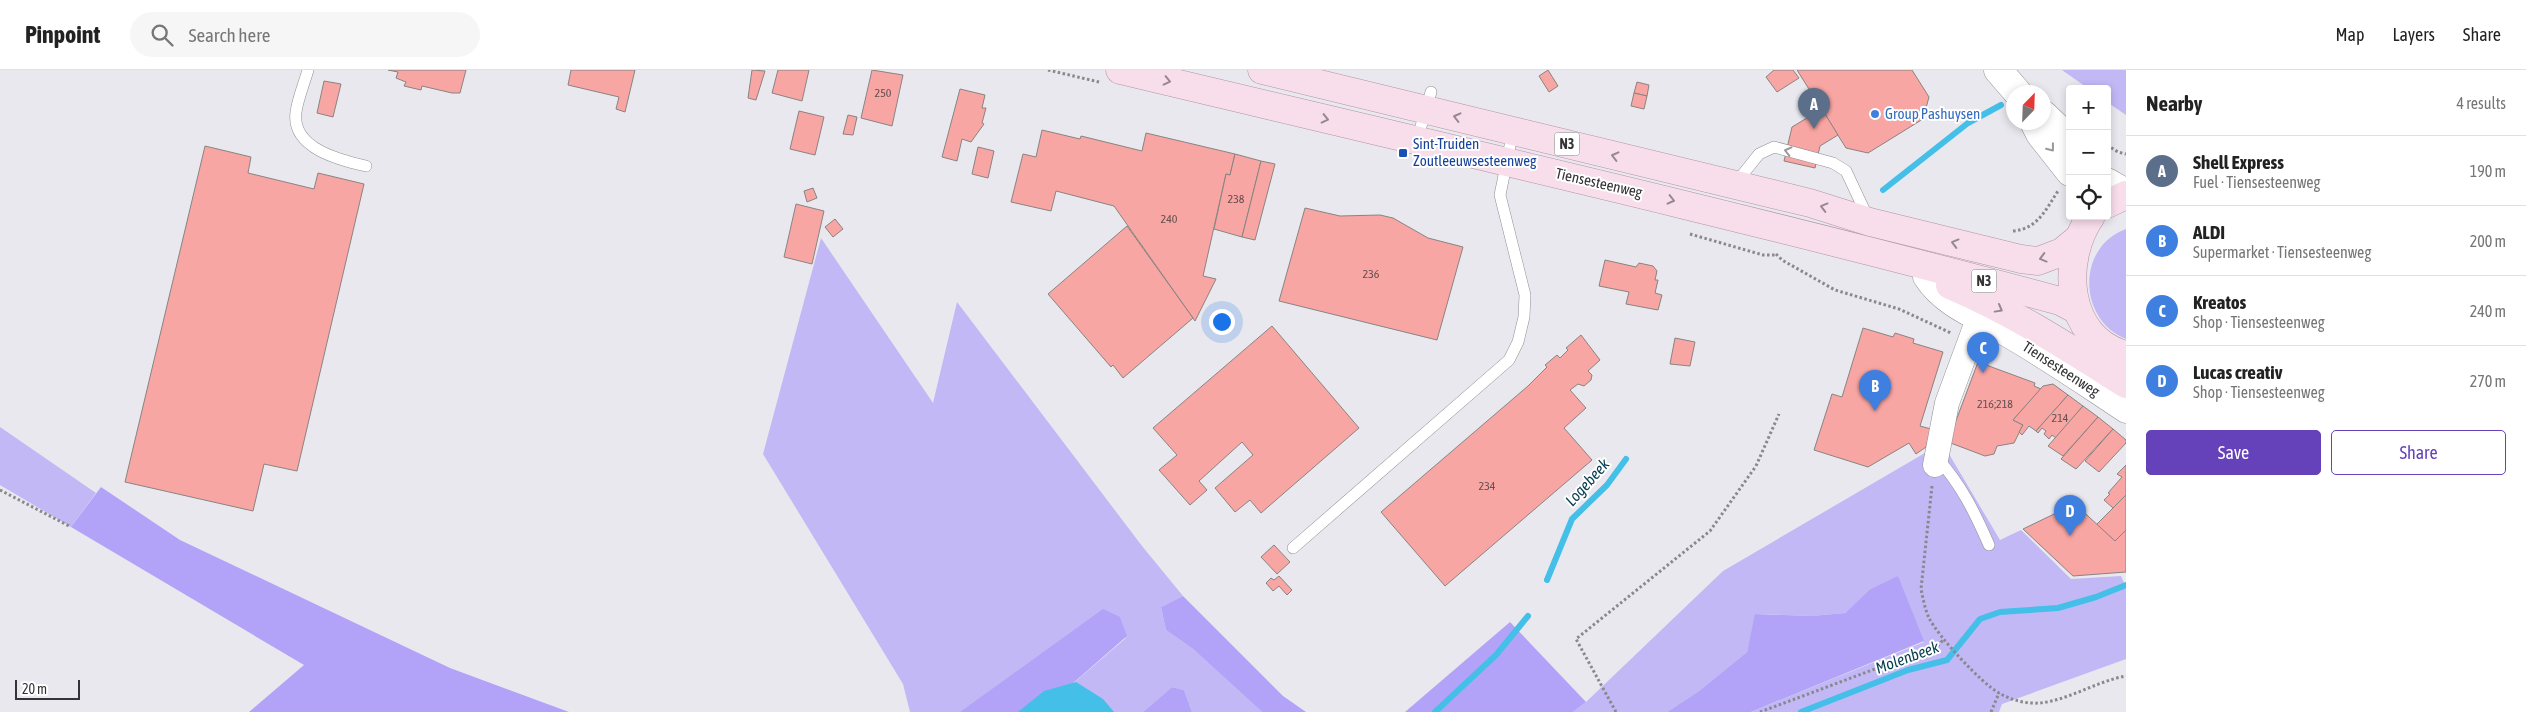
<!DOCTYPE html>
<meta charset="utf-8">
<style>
:root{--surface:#fff;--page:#f6f6f6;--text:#222;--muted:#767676;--line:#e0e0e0;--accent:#6542ba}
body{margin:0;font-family:"Asap Condensed",sans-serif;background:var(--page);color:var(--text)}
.controls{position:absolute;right:15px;top:15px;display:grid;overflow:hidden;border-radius:5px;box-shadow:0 2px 8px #0003}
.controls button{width:45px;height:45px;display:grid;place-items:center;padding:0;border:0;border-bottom:1px solid var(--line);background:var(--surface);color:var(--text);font:25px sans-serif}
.compass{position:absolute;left:2006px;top:15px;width:45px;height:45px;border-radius:50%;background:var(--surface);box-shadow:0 2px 8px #0003;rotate:23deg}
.scale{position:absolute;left:15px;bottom:12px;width:65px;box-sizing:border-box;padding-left:5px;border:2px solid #343335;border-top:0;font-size:14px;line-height:18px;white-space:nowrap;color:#343335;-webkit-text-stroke:4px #fff;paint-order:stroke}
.you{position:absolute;left:1221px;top:251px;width:18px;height:18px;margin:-12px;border:4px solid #fff;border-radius:50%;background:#1a73e8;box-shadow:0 0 0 8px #1a73e833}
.badge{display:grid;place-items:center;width:32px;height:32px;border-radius:50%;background:var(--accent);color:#fff;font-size:16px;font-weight:700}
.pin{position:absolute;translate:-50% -41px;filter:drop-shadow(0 1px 2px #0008)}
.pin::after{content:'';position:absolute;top:26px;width:18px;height:15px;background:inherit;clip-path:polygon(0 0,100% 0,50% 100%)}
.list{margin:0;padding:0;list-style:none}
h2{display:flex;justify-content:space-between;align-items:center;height:65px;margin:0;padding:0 20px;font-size:21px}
h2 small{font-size:16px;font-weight:400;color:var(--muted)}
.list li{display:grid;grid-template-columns:32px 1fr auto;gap:15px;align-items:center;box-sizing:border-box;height:70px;padding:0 20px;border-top:1px solid var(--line)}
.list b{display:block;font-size:19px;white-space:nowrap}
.list p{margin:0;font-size:16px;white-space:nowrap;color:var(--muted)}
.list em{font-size:16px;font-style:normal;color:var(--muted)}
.actions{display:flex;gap:10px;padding:15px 20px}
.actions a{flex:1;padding:11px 0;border:1px solid var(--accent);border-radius:5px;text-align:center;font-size:18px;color:var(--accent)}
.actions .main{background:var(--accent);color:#fff}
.icon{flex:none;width:28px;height:28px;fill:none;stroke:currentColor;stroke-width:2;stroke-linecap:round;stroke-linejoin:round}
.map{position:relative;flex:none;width:2126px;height:642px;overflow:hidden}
header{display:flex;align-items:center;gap:30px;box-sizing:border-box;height:70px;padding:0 25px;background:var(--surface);border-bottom:1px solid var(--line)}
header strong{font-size:24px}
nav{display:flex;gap:28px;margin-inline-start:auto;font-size:18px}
.search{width:350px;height:45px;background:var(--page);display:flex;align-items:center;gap:12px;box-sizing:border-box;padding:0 18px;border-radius:28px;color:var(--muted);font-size:19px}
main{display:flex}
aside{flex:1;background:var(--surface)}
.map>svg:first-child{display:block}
.green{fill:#c1b8f5}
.forest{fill:#b2a3f8}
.water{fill:#44bfe8}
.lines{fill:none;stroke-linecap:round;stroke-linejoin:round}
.stream{stroke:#44bfe8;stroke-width:6}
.building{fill:#f8a6a3;stroke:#898382}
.service-casing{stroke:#909095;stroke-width:12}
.minor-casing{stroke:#909095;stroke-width:25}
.tertiary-casing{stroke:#909095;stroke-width:29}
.primary-casing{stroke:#b193a3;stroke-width:29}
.path{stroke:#89888c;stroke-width:3;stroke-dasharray:2.5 2.5;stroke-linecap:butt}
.service{stroke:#fff;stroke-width:11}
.minor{stroke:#fff;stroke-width:24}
.tertiary{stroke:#fff;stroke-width:28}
.primary{stroke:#f8ddeb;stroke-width:28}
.oneway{stroke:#968890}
.oneway2{stroke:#9a999a}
.shop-dot{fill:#3f7fe0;stroke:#fff;stroke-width:2}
.transit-dot{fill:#1a4fb4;stroke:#fff;stroke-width:2}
.labels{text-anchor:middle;stroke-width:4;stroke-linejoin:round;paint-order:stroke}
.number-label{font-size:12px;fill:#655050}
.shield{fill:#fff;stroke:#717072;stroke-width:1}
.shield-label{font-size:14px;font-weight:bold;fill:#343335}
.shop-label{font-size:15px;fill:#366cbe;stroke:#fff;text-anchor:start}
.transit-label{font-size:15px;fill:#164399;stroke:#fff;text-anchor:start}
.street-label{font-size:15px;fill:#343335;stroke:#fff}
.water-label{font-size:16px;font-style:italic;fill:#083f50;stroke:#fff}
</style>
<header>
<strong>Pinpoint</strong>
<div class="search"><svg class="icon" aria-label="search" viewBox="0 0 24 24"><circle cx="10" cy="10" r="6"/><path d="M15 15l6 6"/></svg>Search here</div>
<nav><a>Map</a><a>Layers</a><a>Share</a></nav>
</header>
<main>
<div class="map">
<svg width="2126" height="642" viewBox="0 0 2126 642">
<rect width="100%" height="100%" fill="#e9e8ee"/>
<g class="green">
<polygon points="2062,0 2126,0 2126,45 2107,32 2107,19 2089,19"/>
<path d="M2126,159V269C2078,250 2076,177 2126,159Z"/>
<polygon points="821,168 933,333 957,232 1142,476 1183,526 1161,537 1166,560 1193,579 1262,642 1192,642 1184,620 1172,617 1143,642 1040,642 1127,567 960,642 910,642 903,614 763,384"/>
<polygon points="0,357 96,423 71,457 0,415"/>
<polygon points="1930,380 1949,384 2000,470 2021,460 2071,509 2121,506 2126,517 2126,589 2002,634 1999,642 1751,642 1924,572 1869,520 1845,543 1811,546 1756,544 1747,582 1699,621 1667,642 1573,642 1586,632 1723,501"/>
</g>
<g class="forest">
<polygon points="101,417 180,470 450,598 569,642 249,642 304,595 71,457"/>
<polygon points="1898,506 1924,571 1751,642 1667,642 1699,621 1747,582 1755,544 1811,546 1845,543 1869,520"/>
<polygon points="1183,526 1283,626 1306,642 1262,642 1193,579 1166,560 1161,537"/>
<polygon points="1103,539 1120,547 1127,566 1040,642 960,642"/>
<polygon points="1510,552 1586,632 1573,642 1405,642"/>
<polygon points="1172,617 1184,620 1192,642 1143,642"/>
</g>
<polygon class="water" points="1076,612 1103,629 1114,642 1018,642 1044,621"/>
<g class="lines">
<g class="stream">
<polyline points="1883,120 1968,53 2001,35"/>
<polyline points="1547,510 1572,449 1607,415 1626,389"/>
<polyline points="1435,642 1496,585 1528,546"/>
<polyline points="1801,642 1908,600 1947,590 1980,549 2000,542 2058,538 2096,527 2126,515"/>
</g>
</g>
<g class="building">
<polygon points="388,0 466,0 460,23 452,23 422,16 421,20 404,16 406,12 396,8 398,2"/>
<polygon points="571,0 635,0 625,42 616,39 619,27 568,15"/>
<polygon points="752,0 765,1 756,30 748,28"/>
<polygon points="778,0 809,0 802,31 772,23"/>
<polygon points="872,0 903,5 892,56 861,48"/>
<polygon points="1548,0 1558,16 1549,22 1539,6"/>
<polygon points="1774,0 1793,0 1799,8 1777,22 1766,7"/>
<polygon points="1797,0 1912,0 1929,27 1923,49 1868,83 1846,78"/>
<polygon points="324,11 341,14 333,47 317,43"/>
<polygon points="1637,12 1649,15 1647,26 1634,23"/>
<polygon points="960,19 985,25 982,38 986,38 982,53 984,54 971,72 962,69 957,91 942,87"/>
<polygon points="1634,23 1647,26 1644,39 1631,36"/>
<polygon points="1822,39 1838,65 1820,76 1815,98 1784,91 1792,57"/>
<polygon points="799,41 824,47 815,85 790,79"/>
<polygon points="848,45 857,47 853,65 843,64"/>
<polygon points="1042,60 1080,69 1081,66 1142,81 1146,63 1235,84 1230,105 1226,104 1203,206 1216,209 1195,251 1114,136 1056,121 1051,141 1011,132 1023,84 1036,87"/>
<polygon points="205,76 251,87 248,103 314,119 318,103 364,114 297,401 264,394 253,441 125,412"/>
<polygon points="978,77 994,81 988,108 972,104"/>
<polygon points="1235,84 1261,91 1242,167 1214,159 1226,104 1230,105"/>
<polygon points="1261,91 1275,94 1255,170 1242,167"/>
<polygon points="813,118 817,128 807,132 804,121"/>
<polygon points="796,134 824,141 812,194 784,187"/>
<polygon points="1305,138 1340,146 1380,145 1393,148 1428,168 1463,177 1437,270 1279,231"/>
<polygon points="835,149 843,159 833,167 825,157"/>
<polygon points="1127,156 1193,248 1123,308 1113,295 1111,297 1048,224"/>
<polygon points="1605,190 1636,197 1639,193 1653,196 1657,201 1655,210 1658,210 1655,223 1662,225 1658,240 1626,234 1629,222 1599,216"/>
<polygon points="1272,256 1359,358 1261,443 1250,430 1235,442 1215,418 1253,385 1242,372 1199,411 1207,420 1190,435 1159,400 1177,385 1153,358"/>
<polygon points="1863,258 1893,267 1895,263 1914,269 1913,273 1943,282 1920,356 1931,359 1926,377 1916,384 1909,373 1868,397 1814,380 1832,324 1842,327"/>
<polygon points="1581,265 1600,290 1588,301 1592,305 1591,310 1584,316 1578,314 1570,320 1586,338 1564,358 1592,390 1445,516 1381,442 1528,316 1547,297 1545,295 1557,285 1560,288 1568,280 1566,278"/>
<polygon points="1675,268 1695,272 1690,296 1670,294"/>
<polygon points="1978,292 2035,313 2034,316 2041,319 2013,350 2023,355 2014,373 1997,376 1994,384 1985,386 1948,372"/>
<polygon points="2053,314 2068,325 2036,361 2029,356 2022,365 2019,362 2023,355 2013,350 2043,316"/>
<polygon points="2068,325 2083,336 2056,368 2052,365 2049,369 2044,364 2046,361 2042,358 2038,363 2036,361"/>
<polygon points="2083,336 2098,347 2063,386 2048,376"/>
<polygon points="2098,347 2113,359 2076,399 2061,389"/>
<polygon points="2113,359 2126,370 2126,373 2099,402 2085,391"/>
<polygon points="2126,395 2126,425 2113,438 2104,430 2110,424 2108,423 2122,407 2117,404"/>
<polygon points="2126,425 2126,460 2115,471 2096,455"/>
<polygon points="2075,434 2115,471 2126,460 2126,502 2073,506 2023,459"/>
<polygon points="1274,475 1290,492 1277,504 1261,487"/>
<polygon points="1279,506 1292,520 1287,525 1279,516 1273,521 1266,513 1271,508 1274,510"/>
</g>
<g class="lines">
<defs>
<g id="service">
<path d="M308,0C304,14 298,28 296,42C291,78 339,90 366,96"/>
<polyline points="1417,70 1431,22"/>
<polyline points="1735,114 1759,84 1774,77 1833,93 1846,101 1868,148"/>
<path d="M1937,388C1961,414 1975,443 1989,475"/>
<polyline points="1293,478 1509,290 1518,272 1524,247 1525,225 1500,125 1513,61"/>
</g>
<g id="minor">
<path d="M1925,207C1943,235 1974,246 2002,262C2045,286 2085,314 2126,341"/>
<polyline points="1935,395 1947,333 1978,249"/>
</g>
<g id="tertiary">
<polyline points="1998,0 2017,22"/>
<polyline points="2044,45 2070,70"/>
<polyline points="2034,52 2040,64 2070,102"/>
<polyline points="2107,112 2126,123"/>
</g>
<g id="primary">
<path d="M1120,0C1434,75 1748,147 2060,231L2075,239"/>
<polyline points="1262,0 1810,133 1870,152 2021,189 2038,191 2062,182 2079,168"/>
<polyline points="2107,134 2126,125"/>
<path d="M2091,146C2060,191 2065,269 2126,285"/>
<path d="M1950,215C2012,241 2069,278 2126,314"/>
</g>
</defs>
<use href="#service" class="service-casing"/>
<use href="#minor" class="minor-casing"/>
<use href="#tertiary" class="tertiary-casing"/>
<use href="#primary" class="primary-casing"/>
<g class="path">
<polyline points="1048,0 1099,12"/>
<polyline points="2107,75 2118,82 2126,84"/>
<path d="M2013,161C2038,159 2046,139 2058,121"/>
<polyline points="1690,164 1763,185 1777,185"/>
<polyline points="1776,184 1782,190 1835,220 1899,239 1951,263"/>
<path d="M1932,416L1921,519C1923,529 1925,539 1929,548C1938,566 1981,613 1999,623C2011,630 2026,634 2039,633C2067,631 2097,611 2126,606"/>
<polyline points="0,420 71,457"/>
<polyline points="1616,642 1576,569 1710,461 1756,396 1779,344"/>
<polyline points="1760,642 1899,590 1925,584 1936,578 1944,569"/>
<polyline points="1991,642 1999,623"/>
</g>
<use href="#service" class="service"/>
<use href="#minor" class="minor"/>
<use href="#tertiary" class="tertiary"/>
<use href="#primary" class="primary"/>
</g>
<defs><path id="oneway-chevron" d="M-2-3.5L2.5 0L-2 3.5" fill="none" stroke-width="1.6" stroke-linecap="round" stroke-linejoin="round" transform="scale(1.25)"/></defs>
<g class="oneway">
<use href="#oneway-chevron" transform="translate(1167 11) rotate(13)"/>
<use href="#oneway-chevron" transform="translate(1457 47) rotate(-166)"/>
<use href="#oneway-chevron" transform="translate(1325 49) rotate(13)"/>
<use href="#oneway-chevron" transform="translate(1615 86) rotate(-166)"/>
<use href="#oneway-chevron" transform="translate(1671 130) rotate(14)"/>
<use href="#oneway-chevron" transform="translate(1824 137) rotate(-165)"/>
<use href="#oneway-chevron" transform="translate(1955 173) rotate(-165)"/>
<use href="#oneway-chevron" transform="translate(2043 188) rotate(165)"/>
<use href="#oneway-chevron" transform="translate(1999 239) rotate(29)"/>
</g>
<g class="oneway2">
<use href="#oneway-chevron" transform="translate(2051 78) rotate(52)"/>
<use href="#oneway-chevron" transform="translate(1788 81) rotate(-166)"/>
</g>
<circle class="shop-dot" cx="1875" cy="44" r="5"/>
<rect class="transit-dot" x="1398" y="78" width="10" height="10" rx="2.5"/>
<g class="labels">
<g class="number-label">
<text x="883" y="27">250</text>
<text x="1236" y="133">238</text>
<text x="1169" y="153">240</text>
<text x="1371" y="208">236</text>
<text x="1995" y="338">216;218</text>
<text x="2060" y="352">214</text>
<text x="1487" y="420">234</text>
</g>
<g class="shield">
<rect x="1554.5" y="62.5" width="25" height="23" rx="4"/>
<rect x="1971.5" y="199.5" width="25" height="23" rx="4"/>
</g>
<g class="shield-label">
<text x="1567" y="79">N3</text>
<text x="1984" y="216">N3</text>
</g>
<g class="shop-label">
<text x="1885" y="49">Group Pashuysen</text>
</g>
<g class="transit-label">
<text x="1413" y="79">Sint-Truiden<tspan x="1413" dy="17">Zoutleeuwsesteenweg</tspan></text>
</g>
<g class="street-label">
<text transform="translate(1599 113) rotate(13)" y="5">Tiensesteenweg</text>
<text transform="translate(2061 299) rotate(33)" y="5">Tiensesteenweg</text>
</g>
<g class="water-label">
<text transform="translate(1587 412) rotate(-48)" y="6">Logebeek</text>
<text transform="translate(1907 587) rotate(-20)" y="6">Molenbeek</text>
</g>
</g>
</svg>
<div class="controls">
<button>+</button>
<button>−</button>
<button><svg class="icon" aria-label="locate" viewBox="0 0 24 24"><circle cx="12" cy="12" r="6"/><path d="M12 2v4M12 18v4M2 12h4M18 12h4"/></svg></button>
</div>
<svg class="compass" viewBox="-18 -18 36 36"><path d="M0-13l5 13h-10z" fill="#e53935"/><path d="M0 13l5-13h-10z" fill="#767676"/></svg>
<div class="scale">20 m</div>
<div class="you"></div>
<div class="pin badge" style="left:1814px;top:59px;background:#5c6f8a">A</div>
<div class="pin badge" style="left:1875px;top:341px;background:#3f7fe0">B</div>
<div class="pin badge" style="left:1983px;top:303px;background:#3f7fe0">C</div>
<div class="pin badge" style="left:2070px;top:466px;background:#3f7fe0">D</div>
</div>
<aside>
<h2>Nearby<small>4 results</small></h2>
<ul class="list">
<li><span class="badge" style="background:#5c6f8a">A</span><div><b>Shell Express</b><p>Fuel · Tiensesteenweg</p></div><em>190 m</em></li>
<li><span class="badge" style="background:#3f7fe0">B</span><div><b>ALDI</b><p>Supermarket · Tiensesteenweg</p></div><em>200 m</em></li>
<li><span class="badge" style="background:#3f7fe0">C</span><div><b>Kreatos</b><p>Shop · Tiensesteenweg</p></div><em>240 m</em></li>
<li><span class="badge" style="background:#3f7fe0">D</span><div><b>Lucas creativ</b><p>Shop · Tiensesteenweg</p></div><em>270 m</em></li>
</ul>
<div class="actions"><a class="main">Save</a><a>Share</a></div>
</aside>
</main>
